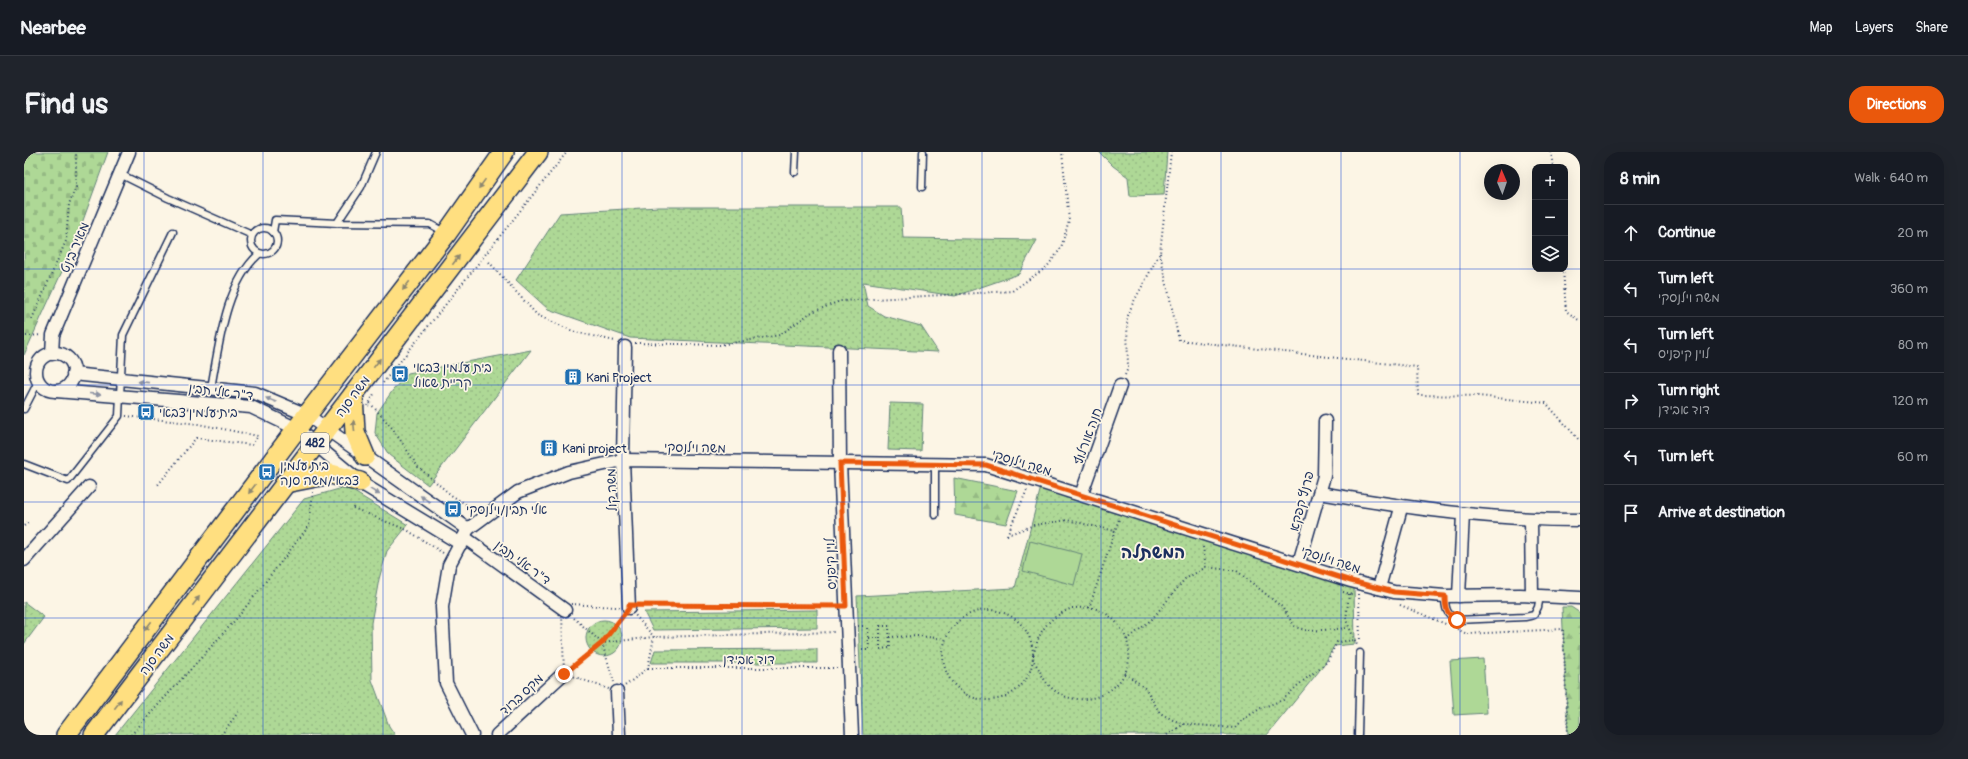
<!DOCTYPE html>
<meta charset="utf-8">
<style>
:root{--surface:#171b24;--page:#20242c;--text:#f1f3f6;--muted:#9ea1a6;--line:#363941;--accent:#ea580c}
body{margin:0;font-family:Pangolin,"Playpen Sans Hebrew",sans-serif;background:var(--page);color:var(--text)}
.controls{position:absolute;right:12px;top:12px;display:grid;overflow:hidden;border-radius:8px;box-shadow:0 4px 16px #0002}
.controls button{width:36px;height:36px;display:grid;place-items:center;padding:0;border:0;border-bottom:1px solid var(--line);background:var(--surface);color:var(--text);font:20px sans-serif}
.compass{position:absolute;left:1460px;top:12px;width:36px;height:36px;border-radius:50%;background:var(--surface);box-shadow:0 4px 16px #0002;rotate:358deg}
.stop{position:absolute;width:12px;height:12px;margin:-9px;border:3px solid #ea580c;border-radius:50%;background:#fff}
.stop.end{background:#ea580c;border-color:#fff;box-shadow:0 1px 4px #0008}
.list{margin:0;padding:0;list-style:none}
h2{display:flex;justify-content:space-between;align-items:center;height:52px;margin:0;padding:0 16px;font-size:17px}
h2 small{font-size:13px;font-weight:400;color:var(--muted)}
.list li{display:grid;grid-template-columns:26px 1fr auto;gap:12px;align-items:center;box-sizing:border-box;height:56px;padding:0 16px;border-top:1px solid var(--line)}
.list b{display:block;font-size:15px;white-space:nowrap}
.list p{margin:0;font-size:13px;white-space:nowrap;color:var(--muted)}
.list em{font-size:13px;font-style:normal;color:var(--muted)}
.icon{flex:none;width:22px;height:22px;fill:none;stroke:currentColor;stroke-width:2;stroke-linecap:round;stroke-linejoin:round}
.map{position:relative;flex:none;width:1556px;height:583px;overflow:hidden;border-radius:16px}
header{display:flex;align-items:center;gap:24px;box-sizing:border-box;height:56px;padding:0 20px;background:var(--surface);border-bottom:1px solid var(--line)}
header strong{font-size:19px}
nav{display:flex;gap:22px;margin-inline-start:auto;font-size:14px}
.intro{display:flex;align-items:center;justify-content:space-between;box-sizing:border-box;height:96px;padding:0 24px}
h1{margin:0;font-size:28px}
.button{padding:10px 18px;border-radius:16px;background:var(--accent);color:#fff;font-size:14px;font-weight:700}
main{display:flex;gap:24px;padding:0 24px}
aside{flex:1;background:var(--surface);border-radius:16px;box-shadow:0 4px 16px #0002}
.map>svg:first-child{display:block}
.green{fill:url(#green-dots);stroke:#64847a}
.forest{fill:url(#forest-firs);stroke:#64847a}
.cemetery{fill:url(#cemetery-stones);stroke:#64847a}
.pitch{fill:#aed896;stroke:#64847a}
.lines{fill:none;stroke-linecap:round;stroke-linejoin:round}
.lane-casing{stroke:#1b2f5e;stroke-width:9}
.street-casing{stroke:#1b2f5e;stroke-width:15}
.primary-casing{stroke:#1b2f5e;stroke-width:22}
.path{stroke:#1b2f5e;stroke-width:2;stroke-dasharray:1 3;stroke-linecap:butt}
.lane{stroke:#fcf5e5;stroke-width:6}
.street{stroke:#fcf5e5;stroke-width:12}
.primary{stroke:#ffdf80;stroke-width:19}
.oneway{fill:#8d876f}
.oneway2{fill:#8c92a2}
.route{stroke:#ea580c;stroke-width:5}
.grid{fill:none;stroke:#1d4ed8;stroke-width:1;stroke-opacity:0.55}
.labels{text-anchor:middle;stroke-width:3.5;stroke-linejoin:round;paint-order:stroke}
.shield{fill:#fcf5e5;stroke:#5e6a86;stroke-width:1}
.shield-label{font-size:12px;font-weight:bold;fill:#1b2f5e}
.street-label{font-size:13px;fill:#1b2f5e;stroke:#fcf5e5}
.poi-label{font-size:13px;fill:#1b2f5e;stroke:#fcf5e5;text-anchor:start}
.district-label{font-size:17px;font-weight:bold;fill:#1b2f5e;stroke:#fcf5e5}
</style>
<header>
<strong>Nearbee</strong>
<nav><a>Map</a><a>Layers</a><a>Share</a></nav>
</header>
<div class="intro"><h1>Find us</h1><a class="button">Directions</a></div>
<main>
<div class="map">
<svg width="1556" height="583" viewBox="0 0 1556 583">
<defs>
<pattern id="green-dots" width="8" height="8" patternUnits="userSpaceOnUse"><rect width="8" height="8" fill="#aed896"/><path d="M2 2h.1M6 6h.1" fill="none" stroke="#95ba84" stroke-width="1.8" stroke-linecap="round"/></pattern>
<pattern id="forest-firs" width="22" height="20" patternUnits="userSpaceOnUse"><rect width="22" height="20" fill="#aed896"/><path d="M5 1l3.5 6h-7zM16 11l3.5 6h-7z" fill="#95ba84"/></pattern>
<pattern id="cemetery-stones" width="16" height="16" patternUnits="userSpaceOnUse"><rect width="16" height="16" fill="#aed896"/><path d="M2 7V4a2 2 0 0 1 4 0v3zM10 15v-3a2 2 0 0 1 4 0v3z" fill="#95ba84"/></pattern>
</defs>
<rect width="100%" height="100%" fill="#fcf5e5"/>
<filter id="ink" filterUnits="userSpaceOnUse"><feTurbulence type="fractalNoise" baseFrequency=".025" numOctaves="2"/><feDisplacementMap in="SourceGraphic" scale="8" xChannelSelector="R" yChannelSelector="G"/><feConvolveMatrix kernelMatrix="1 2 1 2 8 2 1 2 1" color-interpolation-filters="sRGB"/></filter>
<g filter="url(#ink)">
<g class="green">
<polygon points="1075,0 1143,0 1140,43 1106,44 1104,25 1089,14"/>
<polygon points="634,55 877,55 879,86 1013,88 995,122 931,144 839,130 844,154 860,164 897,174 914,200 606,186 524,157 492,128 536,61"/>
<polygon points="507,198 404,333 365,303 351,281 353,261 369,238 384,221"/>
<polygon points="866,251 899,252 897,299 864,298"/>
<polygon points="1018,331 1330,434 1331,492 1310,494 1300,513 1243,583 839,583 833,444 991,436"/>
<polygon points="322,335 384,373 363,399 355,427 347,471 348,528 365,574 371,583 91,583 280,347"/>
<polygon points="0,450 20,465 0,492"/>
<polygon points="793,458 793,476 629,478 620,460"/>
<circle cx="580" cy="486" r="18"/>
<polygon points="793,497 793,511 627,511 631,498"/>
</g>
<g class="forest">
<polygon points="930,326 994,339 982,372 931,363"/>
<polygon points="1538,455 1547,455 1556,461 1556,583 1544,583"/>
</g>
<polygon class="cemetery" points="0,0 84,0 50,93 0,203"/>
<g class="pitch">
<polygon points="1006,389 1058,402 1050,433 999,419"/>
<polygon points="1459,507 1463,561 1430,563 1426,509"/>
</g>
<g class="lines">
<defs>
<g id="lane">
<polyline points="771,20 772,0"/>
<polyline points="96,22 144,46 228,83"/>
<polyline points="898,35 899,0"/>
<polyline points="313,71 337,35 352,0"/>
<circle cx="240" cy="89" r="13"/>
<polyline points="249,80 251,68 313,71 406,72 422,81"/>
<path d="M187,236C195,194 201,132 235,102"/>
<polyline points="0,257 14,230"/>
<polyline points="0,312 44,329 95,264 99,183 149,80"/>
<polyline points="911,363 911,312"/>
<path d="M1421,444C1421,456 1422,462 1433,468L1501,465L1510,463L1514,455L1516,444"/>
<polyline points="1334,583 1336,501"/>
</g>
<g id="street">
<polyline points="601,195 599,308 605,456"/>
<polyline points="815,198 816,311 828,583"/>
<circle cx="31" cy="220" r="19"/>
<polyline points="28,202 29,183 105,0"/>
<polyline points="49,222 231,241 283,263 444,377"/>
<polyline points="32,239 227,255 273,277 340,333 437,392"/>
<path d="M1296,341C1382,356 1468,368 1556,368"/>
<polyline points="1057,343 1096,234"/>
<polyline points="1507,368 1508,444"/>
<polyline points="440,385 541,458"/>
<polyline points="0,408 65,335"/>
<polyline points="1275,411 1300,324 1301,269"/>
<polyline points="1355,436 1377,356"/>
<polyline points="1435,444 1439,362"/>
<polyline points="593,540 595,583"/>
<polyline points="448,583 422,531 418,455 425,413 444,377 494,340 545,320 599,308 962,313 1327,429 1370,440 1421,444 1496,443 1556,446"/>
<polyline points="473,583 540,521"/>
</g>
<g id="primary">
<polyline points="329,243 331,280 341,304"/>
<polyline points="261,331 307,322 336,330"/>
<polyline points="42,583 283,263 423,81 480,0"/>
<polyline points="70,583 514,0"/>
</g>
</defs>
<use href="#lane" class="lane-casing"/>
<use href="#street" class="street-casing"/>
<use href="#primary" class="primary-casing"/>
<g class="path">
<polyline points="1527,0 1529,15"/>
<polyline points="1136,101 1155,188 1393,215 1394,243 1454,244 1522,251 1556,289"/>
<polyline points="465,110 513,163 551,180 591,189"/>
<polyline points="1539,117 1542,159 1556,169"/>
<polyline points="8,167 42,89 45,52 52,35 52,0"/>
<polyline points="2,184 18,183"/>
<polyline points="611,191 696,193 756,183 786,161 816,149 988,139 1023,115 1037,96 1045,68 1038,0"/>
<polyline points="1101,223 1104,216 1103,166 1108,153 1136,101 1147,0"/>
<polyline points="359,231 543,0"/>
<polyline points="346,251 369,277 394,315 427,343 451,358"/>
<polyline points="344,254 351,240"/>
<polyline points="102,264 174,272 234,284 228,293 172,286 133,334"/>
<polyline points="329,356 383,378 419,401"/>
<polyline points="0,374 4,371"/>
<polyline points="983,383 1010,373 1043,368 1091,379"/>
<polyline points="983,383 1003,338"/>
<polyline points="1179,395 1182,415"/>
<polyline points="1319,440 1330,443"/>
<polyline points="1325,442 1322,468 1333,493"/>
<polyline points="1335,442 1336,493"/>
<polygon points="547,452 605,456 630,485 624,516 593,540 540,521 538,462"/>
<polyline points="615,453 811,454"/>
<polyline points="1376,453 1424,473"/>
<path d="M1048,456C1057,456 1066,454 1075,458C1098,468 1113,497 1101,521C1094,534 1082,543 1068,546C1044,551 1024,540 1015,517C1013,514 1009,509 1009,506C1009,503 1011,497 1012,494C1017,474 1029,464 1048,456Z"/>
<polyline points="1065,456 1095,367"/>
<circle cx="964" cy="503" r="45"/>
<polyline points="550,466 578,491 599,465"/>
<polyline points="834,474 844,474 845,498 835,498"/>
<polygon points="856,474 865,474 866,496 856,497"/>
<polyline points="1433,477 1443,482 1539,477 1544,583"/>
<polyline points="865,485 895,484 921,487"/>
<polyline points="845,486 856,486"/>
<polyline points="1103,488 1128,467 1161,427 1182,415 1213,419 1258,455 1271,475 1285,479 1325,476"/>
<polyline points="578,491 590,530"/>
<polyline points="549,514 578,491 630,485 812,480"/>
<polyline points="624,516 813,516"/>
<polyline points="1101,521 1122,537 1136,561 1149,568 1160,572 1211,576 1220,567 1237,556 1259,548 1273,534 1303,510 1313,490 1331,488"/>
<polyline points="107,583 214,465 285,374 289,340"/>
<polyline points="197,583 216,558"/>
<polyline points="1143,583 1160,572"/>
</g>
<use href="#lane" class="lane"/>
<use href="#street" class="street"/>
<use href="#primary" class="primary"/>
</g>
<defs><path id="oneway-solid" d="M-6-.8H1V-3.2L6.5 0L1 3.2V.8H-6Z"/></defs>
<g class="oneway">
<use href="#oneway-solid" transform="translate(458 32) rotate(125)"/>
<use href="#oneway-solid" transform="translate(432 108) rotate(-53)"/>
<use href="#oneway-solid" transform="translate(382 134) rotate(128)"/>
<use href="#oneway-solid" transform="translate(353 211) rotate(-53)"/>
<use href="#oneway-solid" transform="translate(330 274) rotate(-96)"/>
<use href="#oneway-solid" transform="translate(228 337) rotate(127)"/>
<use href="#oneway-solid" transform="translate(172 449) rotate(-53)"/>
<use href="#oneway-solid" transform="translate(124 474) rotate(127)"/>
<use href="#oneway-solid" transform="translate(94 552) rotate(-53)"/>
</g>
<g class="oneway2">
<use href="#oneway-solid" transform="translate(119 230) rotate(-174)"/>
<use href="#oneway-solid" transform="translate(71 242) rotate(5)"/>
<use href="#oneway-solid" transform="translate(247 248) rotate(-158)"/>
<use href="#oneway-solid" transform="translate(351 340) rotate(31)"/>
<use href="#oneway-solid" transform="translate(401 347) rotate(-145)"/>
</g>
</g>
<g class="lines" filter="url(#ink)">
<path class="route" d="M540,522L578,491L605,456V453L822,454L816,311L962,313L1327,429L1370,440L1421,444C1421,456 1422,462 1433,468"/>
</g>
<path class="grid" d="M120,0V583M239,0V583M359,0V583M479,0V583M598,0V583M718,0V583M838,0V583M958,0V583M1077,0V583M1197,0V583M1317,0V583M1436,0V583M0,117H1511M1541,117H1556M0,233H1556M0,350H1556M0,466H1556"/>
<defs>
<symbol id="bus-square" viewBox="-11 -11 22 22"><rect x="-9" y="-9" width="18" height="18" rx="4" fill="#1f6fb2" stroke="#fcf5e5"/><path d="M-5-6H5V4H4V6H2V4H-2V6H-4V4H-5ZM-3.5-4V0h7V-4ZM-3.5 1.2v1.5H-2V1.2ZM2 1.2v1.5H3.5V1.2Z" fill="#fff"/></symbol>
<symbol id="building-square" viewBox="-11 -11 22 22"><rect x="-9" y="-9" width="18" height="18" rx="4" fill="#1f6fb2" stroke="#fcf5e5"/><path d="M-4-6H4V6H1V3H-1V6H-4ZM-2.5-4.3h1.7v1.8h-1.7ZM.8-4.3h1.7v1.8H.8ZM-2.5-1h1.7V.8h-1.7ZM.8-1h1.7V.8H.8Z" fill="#fff"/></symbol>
</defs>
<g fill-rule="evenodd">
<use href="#bus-square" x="366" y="212" width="20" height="20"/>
<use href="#building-square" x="539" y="215" width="20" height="20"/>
<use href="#bus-square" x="112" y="250" width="20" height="20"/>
<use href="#building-square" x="515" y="286" width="20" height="20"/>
<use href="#bus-square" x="233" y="310" width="20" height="20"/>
<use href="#bus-square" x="419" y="347" width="20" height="20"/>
</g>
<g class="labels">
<rect class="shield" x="277" y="281" width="28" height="20" rx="3"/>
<g class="shield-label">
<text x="291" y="295">482</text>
</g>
<g class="street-label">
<text transform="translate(50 95) rotate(-67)" y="5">מאיר בינט</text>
<text transform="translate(197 239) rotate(7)" y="5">ד"ר אלי תבין</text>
<text transform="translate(328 244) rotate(-53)" y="5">משה סנה</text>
<text transform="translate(1063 284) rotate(-70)" y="5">חנה אורלוף</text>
<text transform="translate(671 295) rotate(1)" y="5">משה וילנסקי</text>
<text transform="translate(998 310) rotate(17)" y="5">משה וילנסקי</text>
<text transform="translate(587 338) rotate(-92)" y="5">משה קול</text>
<text transform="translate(1277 349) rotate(-75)" y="5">פרנץ קפקא</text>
<text transform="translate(1307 407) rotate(18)" y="5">משה וילנסקי</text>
<text transform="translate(499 410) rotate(36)" y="5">ד"ר אלי תבין</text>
<text transform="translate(806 412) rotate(-92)" y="5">לוין קיפניס</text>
<text transform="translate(132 502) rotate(-53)" y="5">משה סנה</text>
<text x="725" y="512">דוד אבידן</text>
<text transform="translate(497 542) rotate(-43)" y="5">מקס ברוד</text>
</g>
<g class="poi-label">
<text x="389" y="220">בית עלמין צבאי<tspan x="389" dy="15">קריית שאול</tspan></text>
<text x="562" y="230">Kani Project</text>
<text x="135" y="265">בית עלמין צבאי</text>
<text x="538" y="301">Kani project</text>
<text x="256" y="318">בית עלמין<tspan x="256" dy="15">צבאי/משה סנה</tspan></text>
<text x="442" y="362">אלי תבין/וילנסקי</text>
</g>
<g class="district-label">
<text x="1129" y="406">המשתלה</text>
</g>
</g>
</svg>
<div class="controls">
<button>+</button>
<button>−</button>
<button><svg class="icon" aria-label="layers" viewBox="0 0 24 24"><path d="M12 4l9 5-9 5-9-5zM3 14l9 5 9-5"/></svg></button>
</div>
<svg class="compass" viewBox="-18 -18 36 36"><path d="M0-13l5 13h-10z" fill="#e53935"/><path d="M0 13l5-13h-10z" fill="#9ea1a6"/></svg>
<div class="stop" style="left:1433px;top:468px"></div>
<div class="stop end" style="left:540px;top:522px"></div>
</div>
<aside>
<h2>8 min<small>Walk · 640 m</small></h2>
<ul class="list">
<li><svg class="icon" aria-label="ahead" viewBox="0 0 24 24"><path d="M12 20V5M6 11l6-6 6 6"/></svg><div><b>Continue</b></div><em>20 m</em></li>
<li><svg class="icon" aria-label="left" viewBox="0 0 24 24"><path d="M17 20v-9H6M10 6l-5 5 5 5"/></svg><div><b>Turn left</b><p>משה וילנסקי</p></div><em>360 m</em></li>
<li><svg class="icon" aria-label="left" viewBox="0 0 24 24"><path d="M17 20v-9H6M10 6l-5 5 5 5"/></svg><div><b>Turn left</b><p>לוין קיפניס</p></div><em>80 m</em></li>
<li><svg class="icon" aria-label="right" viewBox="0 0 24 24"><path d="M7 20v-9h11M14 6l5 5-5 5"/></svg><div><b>Turn right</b><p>דוד אבידן</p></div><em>120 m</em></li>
<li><svg class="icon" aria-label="left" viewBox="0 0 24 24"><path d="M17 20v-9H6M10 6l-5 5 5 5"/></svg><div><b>Turn left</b></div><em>60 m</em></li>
<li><svg class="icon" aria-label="arrive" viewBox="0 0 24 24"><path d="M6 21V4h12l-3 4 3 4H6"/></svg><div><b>Arrive at destination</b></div></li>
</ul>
</aside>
</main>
